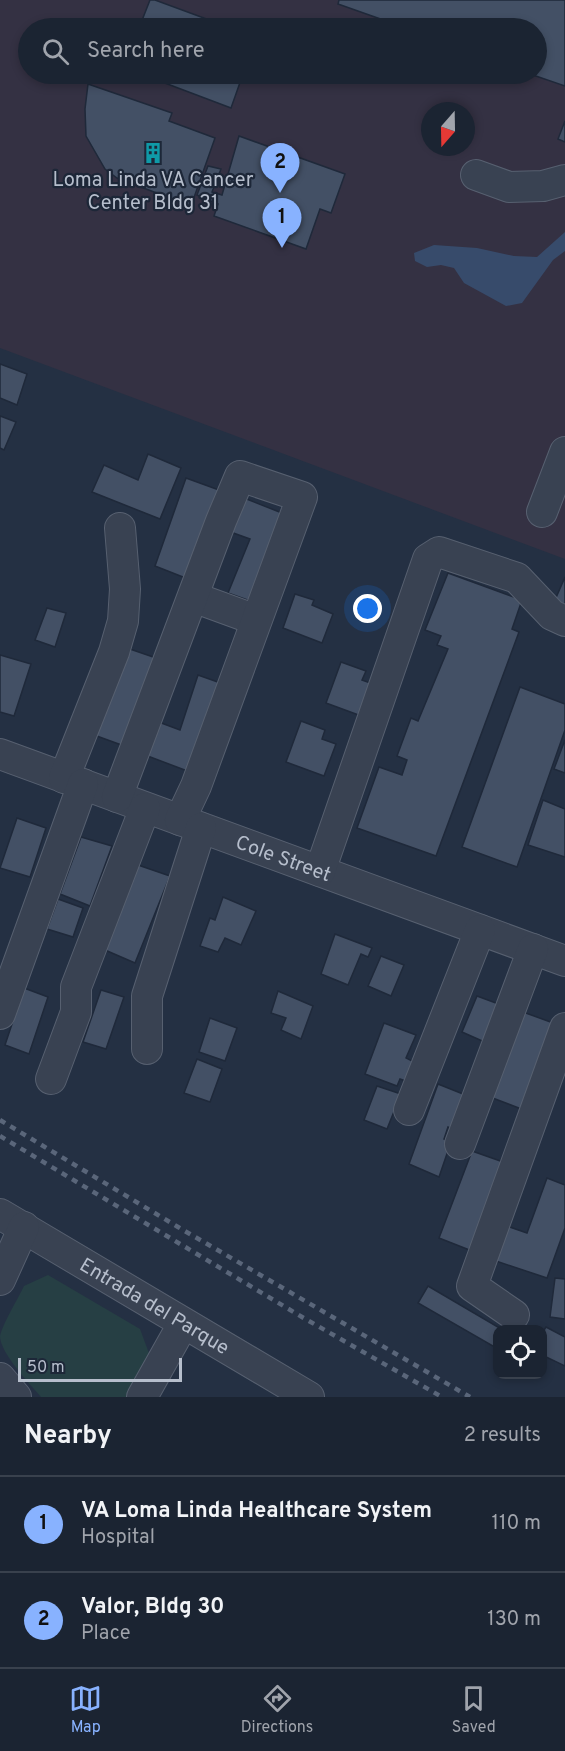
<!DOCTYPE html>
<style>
:root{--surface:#1b2432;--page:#242c3a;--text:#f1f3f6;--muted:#a0a4ac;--line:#39414d;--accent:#88b2ff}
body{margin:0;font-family:Overpass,sans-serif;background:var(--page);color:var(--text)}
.controls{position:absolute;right:18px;bottom:18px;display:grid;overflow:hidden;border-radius:12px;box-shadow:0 3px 9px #0003}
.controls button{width:54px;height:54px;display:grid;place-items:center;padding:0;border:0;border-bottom:2px solid var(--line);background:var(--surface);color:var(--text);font:30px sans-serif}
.compass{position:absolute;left:421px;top:102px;width:54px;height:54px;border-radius:50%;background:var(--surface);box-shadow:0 3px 9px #0003;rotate:200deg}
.scale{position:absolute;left:18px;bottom:15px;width:164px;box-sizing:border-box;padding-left:6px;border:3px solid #b6becc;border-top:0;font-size:16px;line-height:21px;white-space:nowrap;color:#b6becc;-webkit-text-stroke:4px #1d2738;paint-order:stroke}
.you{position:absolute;left:368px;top:609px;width:21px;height:21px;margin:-15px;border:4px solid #fff;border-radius:50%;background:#1a73e8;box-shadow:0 0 0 9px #1a73e833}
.badge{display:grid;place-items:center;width:39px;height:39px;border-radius:50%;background:var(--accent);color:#111;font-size:20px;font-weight:700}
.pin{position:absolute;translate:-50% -50px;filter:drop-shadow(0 2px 3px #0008)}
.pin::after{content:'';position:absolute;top:32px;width:21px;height:18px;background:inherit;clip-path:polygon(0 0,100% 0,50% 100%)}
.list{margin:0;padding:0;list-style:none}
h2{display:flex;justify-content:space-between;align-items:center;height:78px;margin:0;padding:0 24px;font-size:26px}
h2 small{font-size:20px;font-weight:400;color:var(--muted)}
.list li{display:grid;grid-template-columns:39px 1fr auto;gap:18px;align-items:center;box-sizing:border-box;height:96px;padding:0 24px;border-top:2px solid var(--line)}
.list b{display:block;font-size:22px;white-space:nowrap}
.list p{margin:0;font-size:20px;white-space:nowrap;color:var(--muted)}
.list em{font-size:20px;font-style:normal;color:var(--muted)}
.icon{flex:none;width:33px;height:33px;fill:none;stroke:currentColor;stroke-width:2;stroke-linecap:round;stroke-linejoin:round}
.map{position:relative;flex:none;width:565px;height:1397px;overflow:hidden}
.search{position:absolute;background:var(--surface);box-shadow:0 3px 9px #0003;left:18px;right:18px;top:18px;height:66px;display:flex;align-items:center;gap:15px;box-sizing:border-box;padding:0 21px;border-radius:33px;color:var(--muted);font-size:22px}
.sheet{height:270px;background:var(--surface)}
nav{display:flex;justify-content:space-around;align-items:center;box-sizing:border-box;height:84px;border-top:2px solid var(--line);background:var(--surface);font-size:16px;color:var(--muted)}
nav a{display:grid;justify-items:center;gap:3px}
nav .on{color:var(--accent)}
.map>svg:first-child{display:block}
.medical{fill:#343143;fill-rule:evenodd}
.green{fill:#263f44}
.water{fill:#374b6b}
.building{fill:#435065;stroke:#1f293a;stroke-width:1.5}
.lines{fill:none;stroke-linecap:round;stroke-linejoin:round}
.minor-casing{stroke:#576070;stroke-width:32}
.minor{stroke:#394252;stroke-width:30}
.rail{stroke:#5a667a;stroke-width:4.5;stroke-dasharray:6 6;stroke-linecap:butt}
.labels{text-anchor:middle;stroke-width:4.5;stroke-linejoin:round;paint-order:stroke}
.poi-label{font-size:20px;fill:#b6becc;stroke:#1d2738}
.street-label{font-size:20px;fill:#b6becc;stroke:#1d2738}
</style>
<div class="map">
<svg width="565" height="1397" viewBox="0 0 565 1397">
<rect width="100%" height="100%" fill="#243043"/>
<path class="medical" d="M0,0H565V559L0,348ZM28,28H536V74H28ZM430,111H466V147H430Z"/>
<path class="green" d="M48,1275L140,1329L150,1356L128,1397H41C30,1384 0,1353 0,1336C3,1323 18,1299 24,1286Z"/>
<polygon class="water" points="565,232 565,251 553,260 522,303 506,306 464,283 454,268 441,265 427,267 415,261 414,253 434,245 477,248 514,256 537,257"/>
<g class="building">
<polygon points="150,0 155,0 231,28 139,28"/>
<polygon points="339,0 565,0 565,86 530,74 536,74 536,28 406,28 338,4"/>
<polygon points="141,74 243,74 231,108"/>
<polygon points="88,84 172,113 169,121 215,138 191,206 117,178 105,169 86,136 85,109"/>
<polygon points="565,121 565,142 558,139"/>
<polygon points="239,136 345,174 331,213 320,209 306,249 214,216 218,204 197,195 208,166 221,169 212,192 222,195"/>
<polygon points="0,364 27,374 17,405 0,398"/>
<polygon points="0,416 16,422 4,450 0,448"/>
<polygon points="148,454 181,468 160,519 92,492 104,465 138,480"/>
<polygon points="186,478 219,490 188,579 155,566"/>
<polygon points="239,496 292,517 259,604 228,593 250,539 225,530"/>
<polygon points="448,573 522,600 512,629 519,632 436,856 357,828 379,767 402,775 407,760 397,756 411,718 418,721 448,649 437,645 441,636 425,630"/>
<polygon points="565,577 565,605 555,600"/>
<polygon points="295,594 314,600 312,605 333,614 322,643 283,628"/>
<polygon points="47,608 66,613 55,647 35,640"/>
<polygon points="127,648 159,659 127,747 94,735"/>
<polygon points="0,655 31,664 14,716 0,712"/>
<polygon points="341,662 366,671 362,680 376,685 364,717 326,703"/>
<polygon points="198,675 229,686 198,775 145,755 156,721 180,730"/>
<polygon points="520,687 565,704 565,730 517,867 462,847"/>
<polygon points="301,721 325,730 322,739 336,744 324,776 286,762"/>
<polygon points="565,740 565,773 554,769"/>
<polygon points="543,800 565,809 565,857 528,845"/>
<polygon points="17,818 46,828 30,877 0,868"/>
<polygon points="81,837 112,846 90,906 60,894"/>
<polygon points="138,865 170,876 135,963 105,950"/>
<polygon points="223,897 256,911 241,945 225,938 218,952 200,946 210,918 215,920"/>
<polygon points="58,899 83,908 73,937 47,929"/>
<polygon points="335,934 372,948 368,957 361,954 348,985 321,974"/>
<polygon points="381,956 404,965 391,996 368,986"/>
<polygon points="24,988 48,997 29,1054 5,1045"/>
<polygon points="101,990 124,997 106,1049 83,1042"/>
<polygon points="278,991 313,1006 301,1039 281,1030 286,1018 271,1013"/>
<polygon points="477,996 504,1006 489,1044 462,1032"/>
<polygon points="523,1012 556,1024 524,1110 490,1097"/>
<polygon points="210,1018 237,1028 225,1061 199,1052"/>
<polygon points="384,1023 416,1035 406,1058 418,1064 411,1083 400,1079 397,1086 365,1074"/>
<polygon points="197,1059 222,1069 210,1102 184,1093"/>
<polygon points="438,1084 468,1096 456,1130 448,1127 444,1139 451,1142 439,1177 409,1164"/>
<polygon points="377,1086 401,1094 387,1129 364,1120"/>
<polygon points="472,1151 506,1163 472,1251 439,1238"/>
<polygon points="547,1178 565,1185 565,1228 547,1278 493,1260 504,1225 527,1233"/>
<polygon points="555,1278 565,1279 565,1319 550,1317"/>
<polygon points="428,1286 503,1330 498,1330 498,1349 418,1303"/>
<polygon points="546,1327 565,1337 565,1366 542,1355 542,1334"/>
</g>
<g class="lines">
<defs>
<g id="minor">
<polyline points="476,175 509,187 543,186 565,180"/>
<polyline points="542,512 565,452"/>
<polyline points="193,597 256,620"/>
<path id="s1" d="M0,754L565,961"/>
<polyline points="64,778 114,652 123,621 125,589 120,528"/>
<polyline points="117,797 221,521 240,476 302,497 196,786 180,820"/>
<polyline points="320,871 428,559 439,552 517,578 552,615 565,621"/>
<polyline points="0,1014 83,784"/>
<polyline points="147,1049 147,996 201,828"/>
<polyline points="51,1079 76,1012 76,987 145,808"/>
<polyline points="409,1110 480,930"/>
<polyline points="460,1144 533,949"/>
<path id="s2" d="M0,1214L309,1397"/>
<polyline points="0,1280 24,1227"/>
<polyline points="514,1315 472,1286 565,1028"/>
<polyline points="0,1378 16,1397"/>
<polyline points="142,1397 183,1324"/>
</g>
</defs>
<use href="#minor" class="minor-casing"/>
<use href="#minor" class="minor"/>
<g class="rail">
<polyline points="0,1120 178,1227 470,1397"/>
<polyline points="0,1136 302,1317 442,1397"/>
</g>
</g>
<defs>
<symbol id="building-bare" viewBox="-9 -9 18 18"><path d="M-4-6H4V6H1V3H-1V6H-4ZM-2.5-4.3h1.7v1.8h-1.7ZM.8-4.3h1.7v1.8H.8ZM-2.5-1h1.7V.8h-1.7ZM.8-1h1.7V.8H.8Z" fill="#0f9aa8" stroke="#1d2738" stroke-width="2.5" paint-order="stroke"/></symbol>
</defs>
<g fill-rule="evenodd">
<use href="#building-bare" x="138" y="138" width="30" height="30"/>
</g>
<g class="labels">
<g class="poi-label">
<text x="153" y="186">Loma Linda VA Cancer<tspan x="153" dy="23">Center Bldg 31</tspan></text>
</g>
<g class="street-label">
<text dy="7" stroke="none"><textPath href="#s1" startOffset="302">Cole Street</textPath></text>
<text dy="7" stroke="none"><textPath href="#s2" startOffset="180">Entrada del Parque</textPath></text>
</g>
</g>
</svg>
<div class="controls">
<button><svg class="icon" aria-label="locate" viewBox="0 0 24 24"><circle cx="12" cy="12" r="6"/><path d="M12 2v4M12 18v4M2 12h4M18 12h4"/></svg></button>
</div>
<svg class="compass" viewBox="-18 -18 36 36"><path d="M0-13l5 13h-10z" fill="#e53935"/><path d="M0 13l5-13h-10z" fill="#a0a4ac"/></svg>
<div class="scale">50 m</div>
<div class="you"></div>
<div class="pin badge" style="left:282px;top:248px">1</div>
<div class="pin badge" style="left:280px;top:193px">2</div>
<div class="search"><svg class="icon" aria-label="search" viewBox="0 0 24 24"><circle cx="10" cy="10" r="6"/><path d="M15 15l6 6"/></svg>Search here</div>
</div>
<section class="sheet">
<h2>Nearby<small>2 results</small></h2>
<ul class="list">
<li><span class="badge">1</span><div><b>VA Loma Linda Healthcare System</b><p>Hospital</p></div><em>110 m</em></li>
<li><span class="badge">2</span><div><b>Valor, Bldg 30</b><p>Place</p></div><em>130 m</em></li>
</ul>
</section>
<nav>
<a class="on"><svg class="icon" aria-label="map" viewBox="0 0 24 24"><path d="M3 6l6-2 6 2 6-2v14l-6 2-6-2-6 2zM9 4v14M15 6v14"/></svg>Map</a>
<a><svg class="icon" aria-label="directions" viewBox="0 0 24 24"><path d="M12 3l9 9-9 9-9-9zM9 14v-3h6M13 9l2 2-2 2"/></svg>Directions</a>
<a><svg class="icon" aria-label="saved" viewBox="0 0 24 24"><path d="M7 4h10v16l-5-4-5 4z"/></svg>Saved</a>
</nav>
